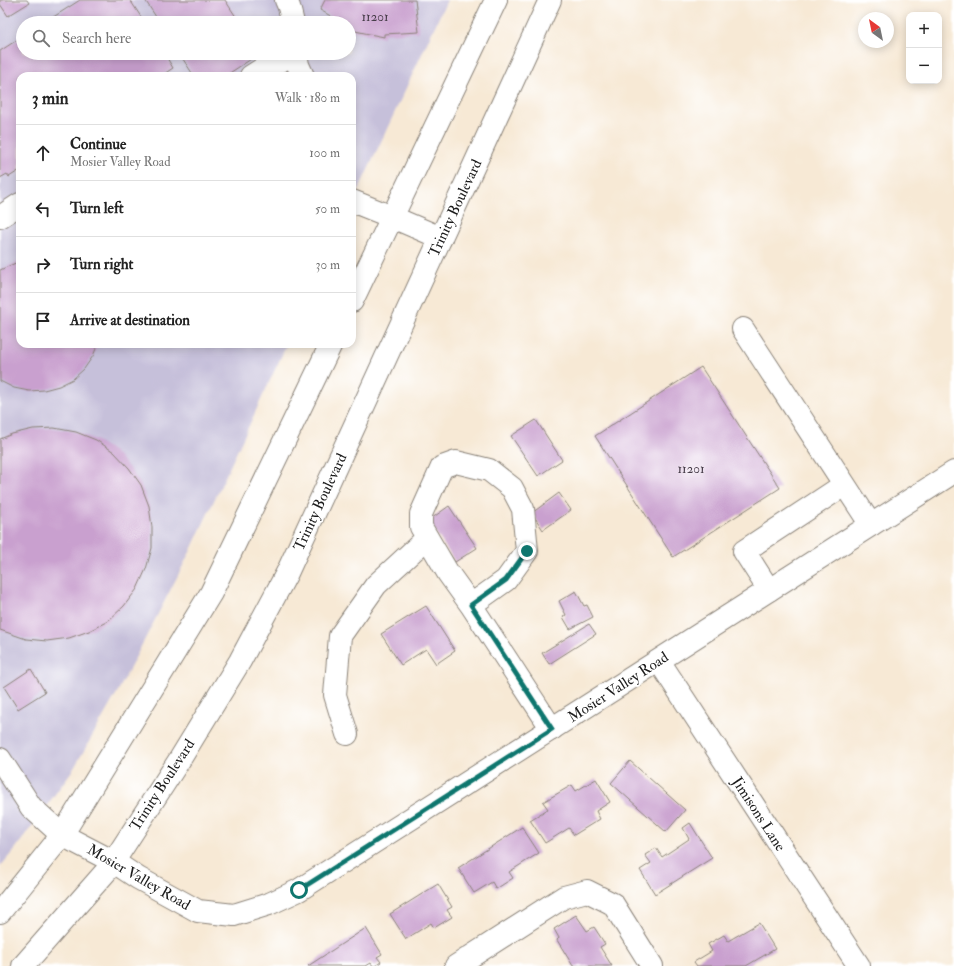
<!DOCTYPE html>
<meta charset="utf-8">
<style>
:root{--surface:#fff;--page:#f2f2f2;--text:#222;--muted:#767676;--line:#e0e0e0}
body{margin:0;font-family:"IM FELL Double Pica",serif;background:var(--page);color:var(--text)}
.controls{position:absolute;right:12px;top:12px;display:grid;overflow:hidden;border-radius:8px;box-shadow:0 2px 10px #0003}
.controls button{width:36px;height:36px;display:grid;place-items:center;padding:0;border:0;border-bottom:1px solid var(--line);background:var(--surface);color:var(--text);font:20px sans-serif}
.compass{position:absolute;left:858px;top:12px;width:36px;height:36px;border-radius:50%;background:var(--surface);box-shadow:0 2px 10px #0003;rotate:327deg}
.stop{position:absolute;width:12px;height:12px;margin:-9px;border:3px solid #0f766e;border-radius:50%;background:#fff}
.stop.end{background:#0f766e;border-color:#fff;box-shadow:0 1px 4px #0008}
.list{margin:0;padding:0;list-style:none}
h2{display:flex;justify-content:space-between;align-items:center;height:52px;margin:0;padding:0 16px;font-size:17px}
h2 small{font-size:13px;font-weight:400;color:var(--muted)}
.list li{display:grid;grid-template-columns:26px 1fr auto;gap:12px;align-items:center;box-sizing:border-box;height:56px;padding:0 16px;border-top:1px solid var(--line)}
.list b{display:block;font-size:15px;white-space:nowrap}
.list p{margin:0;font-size:13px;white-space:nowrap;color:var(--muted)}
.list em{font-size:13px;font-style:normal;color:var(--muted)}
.icon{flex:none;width:22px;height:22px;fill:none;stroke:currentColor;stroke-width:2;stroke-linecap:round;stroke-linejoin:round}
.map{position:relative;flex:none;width:954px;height:966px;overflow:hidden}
.search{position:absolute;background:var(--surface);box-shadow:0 2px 10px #0003;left:16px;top:16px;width:340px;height:44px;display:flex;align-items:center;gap:10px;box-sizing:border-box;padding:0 14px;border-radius:22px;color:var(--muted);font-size:15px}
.panel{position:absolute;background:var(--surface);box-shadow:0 2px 10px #0003;left:16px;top:72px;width:340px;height:276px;border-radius:12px}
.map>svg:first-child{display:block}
.industrial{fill:#c6c0da;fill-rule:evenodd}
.building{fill:#c9a0cf}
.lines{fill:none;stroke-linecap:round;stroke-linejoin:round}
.minor-casing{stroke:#8a8278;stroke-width:24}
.major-casing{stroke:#8a8278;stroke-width:24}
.minor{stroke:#fff;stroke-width:22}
.major{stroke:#fff;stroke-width:22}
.route{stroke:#0f766e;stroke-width:5}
.labels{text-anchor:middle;stroke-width:3;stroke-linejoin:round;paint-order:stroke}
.number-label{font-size:13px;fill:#473d49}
.street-label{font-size:15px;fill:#1c1c1c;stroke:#fff}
</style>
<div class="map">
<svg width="954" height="966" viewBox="0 0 954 966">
<rect width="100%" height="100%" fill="#fff"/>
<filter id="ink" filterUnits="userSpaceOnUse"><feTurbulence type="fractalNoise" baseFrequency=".025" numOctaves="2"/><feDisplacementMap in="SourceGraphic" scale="8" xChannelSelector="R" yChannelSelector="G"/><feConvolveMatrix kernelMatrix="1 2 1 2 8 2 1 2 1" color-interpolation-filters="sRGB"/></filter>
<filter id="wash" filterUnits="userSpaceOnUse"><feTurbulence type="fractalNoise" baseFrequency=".012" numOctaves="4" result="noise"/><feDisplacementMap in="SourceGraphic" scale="16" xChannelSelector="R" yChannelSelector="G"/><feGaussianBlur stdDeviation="0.9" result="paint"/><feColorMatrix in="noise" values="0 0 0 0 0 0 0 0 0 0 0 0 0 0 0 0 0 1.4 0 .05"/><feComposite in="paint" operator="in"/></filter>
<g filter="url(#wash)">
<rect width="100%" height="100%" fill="#f7e9d5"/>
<path class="industrial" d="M0,0H447L352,204V76H20V344H287L190,552L117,693L74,768L16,848L0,867ZM23,23H349V53H23Z"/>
<g id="blocks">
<g class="building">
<polygon points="0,0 27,0 29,3 8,16 0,4"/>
<polygon points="80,0 130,0 145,23 44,23"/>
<polygon points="145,0 225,0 240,23 160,23"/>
<polygon points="325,0 415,0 419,32 384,34 384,37 350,30 349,23 343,23 320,10"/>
<polygon points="23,36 23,53 164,53 173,68 161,76 20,76 20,170 9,177 7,174 0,178 0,51"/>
<polygon points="179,53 259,53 259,54 225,76 194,76"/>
<polygon points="20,261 20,344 98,344 93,356 84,369 73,379 59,386 44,390 29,391 14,388 0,381 0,270"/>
<polygon points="701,367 780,488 673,557 595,436"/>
<polygon points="536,420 562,460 538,476 511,436"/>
<polygon points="54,428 76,432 96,440 114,452 129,468 141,485 149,506 152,527 152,548 146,569 137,589 124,606 108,621 89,631 69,638 47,641 26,639 0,630 0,439 12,434 33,429"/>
<polygon points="559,493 571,510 543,530 532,513"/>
<polygon points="449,506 477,548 455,562 428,521"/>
<polygon points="576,591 584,606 587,605 593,617 570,629 563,617 566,615 559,601"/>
<polygon points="426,606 455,651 436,664 426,649 401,665 381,634"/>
<polygon points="589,624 596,634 549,664 542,653"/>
<polygon points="31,669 45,692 18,709 4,687"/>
<polygon points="630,761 685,810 666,832 611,783"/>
<polygon points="596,779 610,802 596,811 600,819 574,835 569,828 545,843 530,820 548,809 543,802 572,785 576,791"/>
<polygon points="690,823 712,858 655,894 640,870 651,863 645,855 656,848 662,857 689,839 683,828"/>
<polygon points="522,827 539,853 509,872 513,878 496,889 492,882 474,893 458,868"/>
<polygon points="438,884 452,907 447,910 452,917 434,928 431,923 406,939 390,914"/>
<polygon points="576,915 587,931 594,927 605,944 600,947 612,966 573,966 557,940 559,938 554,929"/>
<polygon points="759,923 775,949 746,966 697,966 694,962 712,951 708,944 724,935 728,941"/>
<polygon points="366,928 382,954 377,957 381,962 375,966 373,966 371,963 366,966 308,966"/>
</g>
</g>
</g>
<g filter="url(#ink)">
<use href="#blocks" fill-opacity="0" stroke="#8a8278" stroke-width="1"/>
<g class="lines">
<defs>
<g id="minor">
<polyline points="286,0 289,7 293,23"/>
<polyline points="296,53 298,65 303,76"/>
<polyline points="251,76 262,69 296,54"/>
<polyline points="352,201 392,217"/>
<polyline points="0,217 20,204"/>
<polyline points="743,329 871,525"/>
<polyline points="769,590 744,551 844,485"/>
<polyline points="471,605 506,580 527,551 523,509 512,488 489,470 456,462 442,467 421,514 421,527 448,573 471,605 552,729"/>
<polyline points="659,661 859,966"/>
<polyline points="347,734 335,695 340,636 376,585 427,538"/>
<polyline points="0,759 31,807 62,835 114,862 138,878 198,911 234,915 269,904 299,890 954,472"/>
<polyline points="456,966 564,897 587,891 613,904 652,966"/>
</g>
<g id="major">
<polyline points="392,217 441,238"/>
<polyline points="352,301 496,0"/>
<polyline points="0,912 62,835 211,593 331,344"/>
<polyline points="23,966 110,867 180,759 240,661 287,573 550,0"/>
</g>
</defs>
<use href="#minor" class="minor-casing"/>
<use href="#major" class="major-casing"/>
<use href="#minor" class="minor"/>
<use href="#major" class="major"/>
</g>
</g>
<g class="lines" filter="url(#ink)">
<polyline class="route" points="299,890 552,729 471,605 506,580 527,551"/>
</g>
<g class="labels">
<g class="number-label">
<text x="375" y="21">11201</text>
<text x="691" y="473">11201</text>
</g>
<g class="street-label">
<text transform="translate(455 208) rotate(-65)" y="5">Trinity Boulevard</text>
<text transform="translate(320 502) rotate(-65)" y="5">Trinity Boulevard</text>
<text transform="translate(618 687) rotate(-33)" y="5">Mosier Valley Road</text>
<text transform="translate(162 785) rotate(-57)" y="5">Trinity Boulevard</text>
<text transform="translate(759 814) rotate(57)" y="5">Jimisons Lane</text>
<text transform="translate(139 877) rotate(30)" y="5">Mosier Valley Road</text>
</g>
</g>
</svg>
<div class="controls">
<button>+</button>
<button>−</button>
</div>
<svg class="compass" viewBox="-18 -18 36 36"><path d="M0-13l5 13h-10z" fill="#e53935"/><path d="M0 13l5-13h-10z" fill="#767676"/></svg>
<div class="stop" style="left:299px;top:890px"></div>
<div class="stop end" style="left:527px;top:551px"></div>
<div class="search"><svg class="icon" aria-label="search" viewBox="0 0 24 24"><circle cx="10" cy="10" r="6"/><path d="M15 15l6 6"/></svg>Search here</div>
<section class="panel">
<h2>3 min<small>Walk · 180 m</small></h2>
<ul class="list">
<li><svg class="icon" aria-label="ahead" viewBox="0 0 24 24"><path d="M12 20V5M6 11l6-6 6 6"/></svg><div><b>Continue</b><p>Mosier Valley Road</p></div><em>100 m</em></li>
<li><svg class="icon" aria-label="left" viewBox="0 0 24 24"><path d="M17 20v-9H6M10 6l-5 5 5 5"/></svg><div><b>Turn left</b></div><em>50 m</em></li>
<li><svg class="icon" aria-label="right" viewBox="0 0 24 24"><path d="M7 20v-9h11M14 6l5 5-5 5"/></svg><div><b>Turn right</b></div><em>30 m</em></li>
<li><svg class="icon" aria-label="arrive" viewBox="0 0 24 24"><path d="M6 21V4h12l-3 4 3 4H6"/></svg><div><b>Arrive at destination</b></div></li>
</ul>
</section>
</div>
